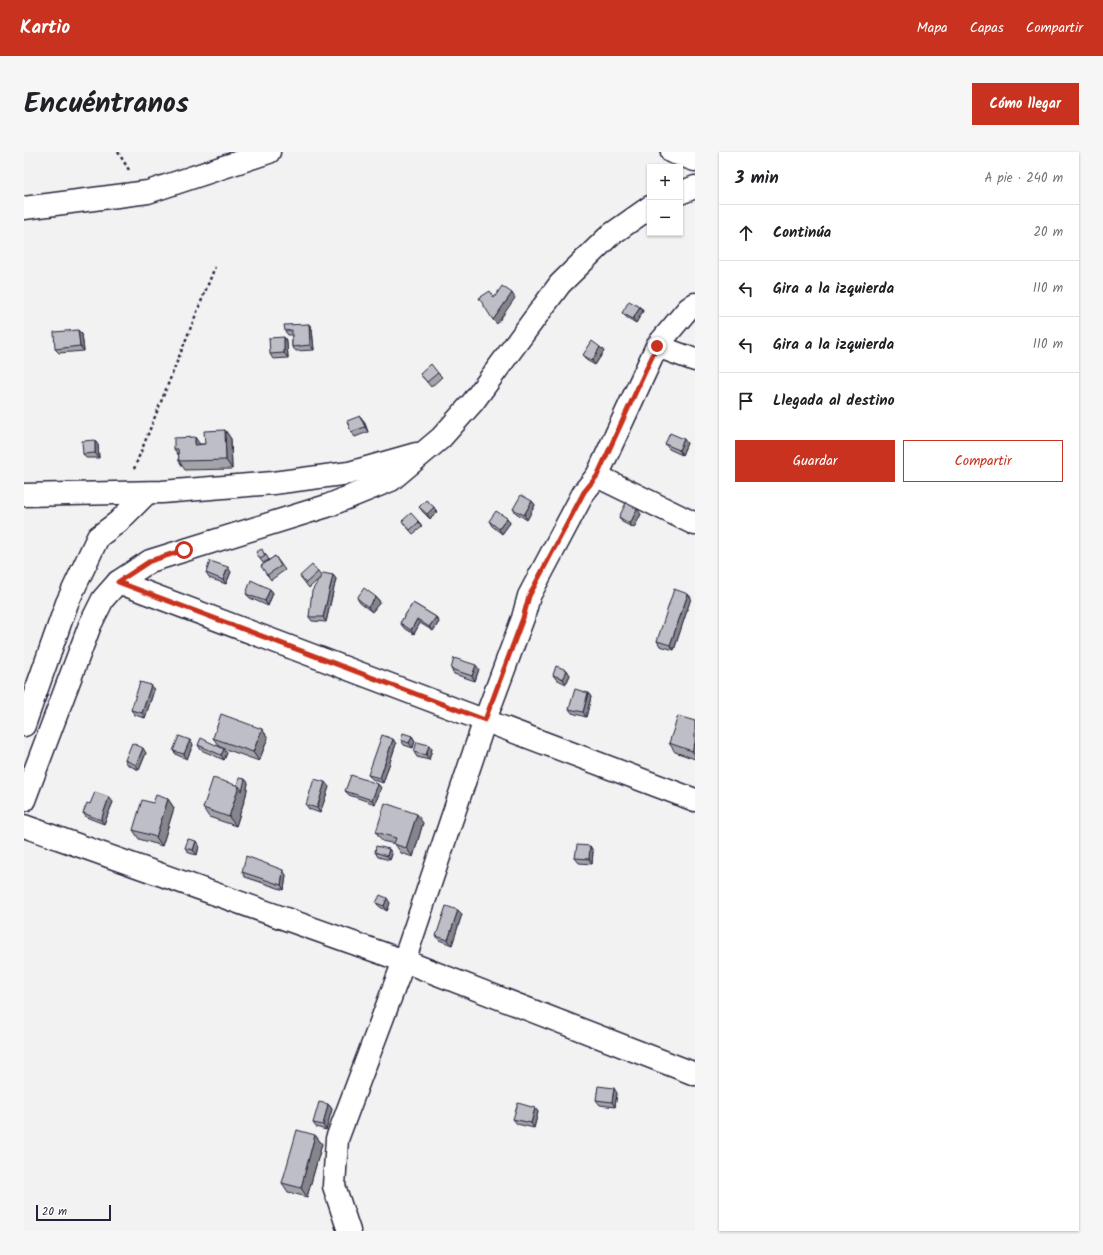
<!DOCTYPE html>
<html lang="es">
<meta charset="utf-8">
<style>
:root{--surface:#fff;--page:#f6f6f6;--text:#202124;--muted:#757577;--line:#e0e0e0;--accent:#c8321e}
body{margin:0;font-family:Kalam,sans-serif;background:var(--page);color:var(--text)}
.controls{position:absolute;right:12px;top:12px;display:grid;overflow:hidden;border-radius:0px;box-shadow:0 1px 3px #0004}
.controls button{width:36px;height:36px;display:grid;place-items:center;padding:0;border:0;border-bottom:1px solid var(--line);background:var(--surface);color:var(--text);font:20px sans-serif}
.scale{position:absolute;left:12px;bottom:10px;width:75px;box-sizing:border-box;padding-left:4px;border:2px solid #22223b;border-top:0;font-size:11px;line-height:14px;white-space:nowrap;color:#22223b;-webkit-text-stroke:3px #fff;paint-order:stroke}
.stop{position:absolute;width:12px;height:12px;margin:-9px;border:3px solid #c8321e;border-radius:50%;background:#fff}
.stop.end{background:#c8321e;border-color:#fff;box-shadow:0 1px 4px #0008}
.list{margin:0;padding:0;list-style:none}
h2{display:flex;justify-content:space-between;align-items:center;height:52px;margin:0;padding:0 16px;font-size:17px}
h2 small{font-size:13px;font-weight:400;color:var(--muted)}
.list li{display:grid;grid-template-columns:26px 1fr auto;gap:12px;align-items:center;box-sizing:border-box;height:56px;padding:0 16px;border-top:1px solid var(--line)}
.list b{display:block;font-size:15px;white-space:nowrap}
.list em{font-size:13px;font-style:normal;color:var(--muted)}
.actions{display:flex;gap:8px;padding:12px 16px}
.actions a{flex:1;padding:9px 0;border:1px solid var(--accent);border-radius:0px;text-align:center;font-size:14px;color:var(--accent)}
.actions .main{background:var(--accent);color:#fff}
.icon{flex:none;width:22px;height:22px;fill:none;stroke:currentColor;stroke-width:2;stroke-linecap:round;stroke-linejoin:round}
.map{position:relative;flex:none;width:671px;height:1079px;overflow:hidden;border-radius:0px}
header{display:flex;align-items:center;gap:24px;box-sizing:border-box;height:56px;padding:0 20px;background:var(--accent);color:#fff}
header strong{font-size:19px}
nav{display:flex;gap:22px;margin-inline-start:auto;font-size:14px}
.intro{display:flex;align-items:center;justify-content:space-between;box-sizing:border-box;height:96px;padding:0 24px}
h1{margin:0;font-size:28px}
.button{padding:10px 18px;border-radius:0px;background:var(--accent);color:#fff;font-size:14px;font-weight:700}
main{display:flex;gap:24px;padding:0 24px}
aside{flex:1;background:var(--surface);border-radius:0px;box-shadow:0 1px 3px #0004}
.map>svg:first-child{display:block}
.lines{fill:none;stroke-linecap:round;stroke-linejoin:round}
.street-casing{stroke:#22223b;stroke-width:25}
.path{stroke:#22223b;stroke-width:2.5;stroke-dasharray:3 3;stroke-linecap:butt}
.street{stroke:#fff;stroke-width:22}
.wall{fill:#a3a3aa;stroke:#22223b}
.shaded-wall{fill:#85858b;stroke:#22223b}
.building{fill:#bebec6;stroke:#22223b}
.route{stroke:#c8321e;stroke-width:5}
</style>
<header>
<strong>Kartio</strong>
<nav><a>Mapa</a><a>Capas</a><a>Compartir</a></nav>
</header>
<div class="intro"><h1>Encuéntranos</h1><a class="button">Cómo llegar</a></div>
<main>
<div class="map">
<svg width="671" height="1079" viewBox="0 0 671 1079">
<rect width="100%" height="100%" fill="#f2f2f3"/>
<filter id="ink" filterUnits="userSpaceOnUse"><feTurbulence type="fractalNoise" baseFrequency=".025" numOctaves="2"/><feDisplacementMap in="SourceGraphic" scale="8" xChannelSelector="R" yChannelSelector="G"/><feConvolveMatrix kernelMatrix="1 2 1 2 8 2 1 2 1" color-interpolation-filters="sRGB"/></filter>
<g filter="url(#ink)">
<g class="lines">
<defs>
<g id="street">
<polyline points="648,0 671,8"/>
<polyline points="656,41 671,35"/>
<polyline points="0,56 124,40 245,0"/>
<polyline points="633,194 671,208"/>
<polyline points="573,324 671,372"/>
<polyline points="0,343 138,340 249,331 325,321 392,302"/>
<polyline points="94,430 671,648"/>
<polyline points="0,573 43,451 74,385 94,370 123,341"/>
<polyline points="0,648 66,473 79,447 94,430 126,409 303,354 367,328 417,286 449,250 536,132 585,84 626,55"/>
<polyline points="0,674 380,809 671,922"/>
<polyline points="325,1079 310,1034 313,987 380,809 461,568 499,466 505,444 560,340 573,324 633,194 664,157 671,152"/>
</g>
</defs>
<use href="#street" class="street-casing"/>
<g class="path">
<polyline points="94,0 105,18"/>
<polyline points="110,317 191,115"/>
</g>
<use href="#street" class="street"/>
</g>
<g class="wall">
<polygon points="616,155 619,159 612,171 602,165 598,161"/>
<polygon points="285,172 288,177 290,198 272,199 268,195 268,183 264,183 261,179"/>
<polygon points="58,182 60,199 35,201 31,197"/>
<polygon points="260,185 263,190 264,206 249,207 246,202"/>
<polygon points="576,195 580,199 571,213 562,208 559,203"/>
<polygon points="414,221 418,225 407,235 396,222"/>
<polygon points="340,269 344,280 331,285 327,280"/>
<polygon points="201,278 207,287 208,317 161,318 155,309 155,304 150,297 176,292 181,292"/>
<polygon points="663,291 658,303 645,297 641,292"/>
<polygon points="74,293 75,306 62,306 59,302"/>
<polygon points="508,349 511,353 503,368 492,361 489,357"/>
<polygon points="395,355 413,360 406,367 399,360"/>
<polygon points="617,362 610,376 598,370 595,365"/>
<polygon points="483,366 486,371 478,382 468,374 465,369"/>
<polygon points="378,369 395,370 398,375 389,382 382,374"/>
<polygon points="241,401 245,408 239,411 236,407"/>
<polygon points="251,404 261,418 247,428 237,414"/>
<polygon points="207,420 202,432 185,426 182,421"/>
<polygon points="294,420 297,424 309,423 312,427 302,470 288,469 285,465 296,426 285,436 276,424"/>
<polygon points="246,437 249,441 244,454 226,446 222,442"/>
<polygon points="664,442 667,446 650,498 636,494 633,489"/>
<polygon points="352,445 356,450 348,460 336,451 333,446"/>
<polygon points="389,451 412,465 415,470 409,479 396,471 390,482 380,476 376,471"/>
<polygon points="427,517 455,517 451,529 430,522"/>
<polygon points="529,523 546,523 542,532 532,527"/>
<polygon points="127,533 130,538 121,566 111,563 107,558"/>
<polygon points="564,541 567,545 562,565 548,561 545,557"/>
<polygon points="671,569 671,607 651,600 645,591"/>
<polygon points="238,577 244,586 235,609 196,595 203,601 200,608 177,598 174,593 195,594 189,586"/>
<polygon points="388,584 391,589 389,596 380,593 377,588"/>
<polygon points="369,587 372,592 359,631 348,627 344,623"/>
<polygon points="166,588 169,593 163,607 153,603 149,599"/>
<polygon points="408,597 405,608 393,605 390,600"/>
<polygon points="122,601 115,618 104,613 101,608"/>
<polygon points="221,627 224,631 222,643 212,674 185,665 179,656 213,634"/>
<polygon points="354,632 357,636 351,652 325,643 321,639"/>
<polygon points="305,635 296,661 285,657 282,653"/>
<polygon points="144,647 150,656 138,694 115,687 109,678 129,651"/>
<polygon points="89,650 80,672 62,665 59,661 66,652"/>
<polygon points="399,671 389,705 377,701 371,692 358,689 352,680"/>
<polygon points="175,694 173,703 165,701 161,696"/>
<polygon points="566,694 569,699 568,712 555,711 551,706"/>
<polygon points="365,697 368,702 366,708 354,705 351,700"/>
<polygon points="218,720 262,723 260,738 221,725"/>
<polygon points="352,751 366,751 363,759 356,755"/>
<polygon points="438,762 428,793 415,788 412,784"/>
<polygon points="593,941 591,955 576,953 572,948"/>
<polygon points="304,952 308,957 302,978 292,975 289,971"/>
<polygon points="511,956 514,960 510,976 493,972 489,967"/>
<polygon points="291,983 298,992 283,1045 264,1040 258,1031"/>
</g>
<g class="shaded-wall">
<polygon points="488,141 491,146 473,172 469,168"/>
<polygon points="616,155 619,159 612,171 609,167"/>
<polygon points="285,172 288,177 290,198 286,193"/>
<polygon points="54,178 58,182 60,199 56,194"/>
<polygon points="260,185 263,190 264,206 260,201"/>
<polygon points="576,195 580,199 571,213 568,209"/>
<polygon points="336,264 340,269 344,280 341,275"/>
<polygon points="201,278 207,287 208,317 202,308"/>
<polygon points="171,285 177,294 171,293"/>
<polygon points="660,287 663,291 658,303 655,298"/>
<polygon points="71,288 74,293 75,306 71,301"/>
<polygon points="508,349 511,353 503,368 500,363"/>
<polygon points="410,355 413,360 406,367 403,362"/>
<polygon points="613,357 617,362 610,376 606,372"/>
<polygon points="483,366 486,371 478,382 475,377"/>
<polygon points="204,415 207,420 202,432 199,428"/>
<polygon points="309,423 312,427 302,470 299,465"/>
<polygon points="246,437 249,441 244,454 241,449"/>
<polygon points="664,442 667,446 650,498 646,493"/>
<polygon points="352,445 356,450 348,460 344,455"/>
<polygon points="412,465 415,470 409,479 405,475"/>
<polygon points="393,467 396,471 390,482 387,478"/>
<polygon points="452,513 455,517 451,529 448,524"/>
<polygon points="543,518 546,523 542,532 539,527"/>
<polygon points="127,533 130,538 121,566 118,561"/>
<polygon points="564,541 567,545 562,565 559,560"/>
<polygon points="238,577 244,586 235,609 229,600"/>
<polygon points="388,584 391,589 389,596 385,591"/>
<polygon points="369,587 372,592 359,631 356,626"/>
<polygon points="166,588 169,593 163,607 160,602"/>
<polygon points="671,591 671,603 668,599"/>
<polygon points="405,593 408,597 405,608 402,603"/>
<polygon points="119,596 122,601 115,618 112,613"/>
<polygon points="200,597 203,601 200,608 197,603"/>
<polygon points="221,627 224,631 222,643 212,674 205,665 215,634"/>
<polygon points="301,630 305,635 296,661 293,656"/>
<polygon points="354,632 357,636 351,652 348,648"/>
<polygon points="85,645 89,650 80,672 77,668"/>
<polygon points="144,647 150,656 138,694 132,685"/>
<polygon points="393,662 399,671 389,705 382,696"/>
<polygon points="172,689 175,694 173,703 169,698"/>
<polygon points="566,694 569,699 568,712 565,707"/>
<polygon points="365,697 368,702 366,708 363,704"/>
<polygon points="259,718 262,723 260,738 257,733"/>
<polygon points="363,746 366,751 363,759 360,754"/>
<polygon points="434,758 438,762 428,793 424,788"/>
<polygon points="590,936 593,941 591,955 588,950"/>
<polygon points="304,952 308,957 302,978 299,973"/>
<polygon points="511,956 514,960 510,976 507,971"/>
<polygon points="291,983 298,992 283,1045 277,1036"/>
</g>
<g class="building">
<polygon points="478,134 488,141 469,168 455,146 466,139 470,146"/>
<polygon points="605,149 616,155 609,167 598,161"/>
<polygon points="285,172 286,193 268,195 268,178 261,179 260,173"/>
<polygon points="54,178 56,194 31,197 30,180"/>
<polygon points="260,185 260,201 246,202 245,186"/>
<polygon points="568,189 576,195 568,209 559,203"/>
<polygon points="407,212 414,221 403,230 396,222"/>
<polygon points="336,264 341,275 327,280 323,269"/>
<polygon points="201,278 202,308 155,309 154,297 150,297 150,286 171,285 171,293 181,292 180,279"/>
<polygon points="646,281 660,287 655,298 641,292"/>
<polygon points="71,288 71,301 59,302 58,289"/>
<polygon points="497,343 508,349 500,363 489,357"/>
<polygon points="402,348 410,355 403,362 395,355"/>
<polygon points="602,351 613,357 606,372 595,365"/>
<polygon points="472,359 483,366 475,377 465,369"/>
<polygon points="387,361 395,370 386,378 378,369"/>
<polygon points="238,397 241,404 236,407 232,400"/>
<polygon points="251,404 257,414 243,423 237,414"/>
<polygon points="186,409 204,415 199,428 182,421"/>
<polygon points="288,413 294,420 282,431 276,424"/>
<polygon points="299,421 309,423 299,465 285,465 288,439"/>
<polygon points="227,428 246,437 241,449 222,442"/>
<polygon points="340,436 352,445 344,455 333,446"/>
<polygon points="650,437 664,442 646,493 633,489"/>
<polygon points="389,451 412,465 405,475 393,467 387,478 376,471"/>
<polygon points="430,506 452,513 448,524 427,517"/>
<polygon points="532,514 543,518 539,527 529,523"/>
<polygon points="116,530 127,533 118,561 107,558"/>
<polygon points="551,537 564,541 559,560 545,557"/>
<polygon points="197,562 238,577 229,600 189,586"/>
<polygon points="654,564 671,569 671,591 668,599 645,591"/>
<polygon points="379,581 388,584 385,591 377,588"/>
<polygon points="358,583 369,587 356,626 344,623"/>
<polygon points="155,584 166,588 160,602 149,599"/>
<polygon points="177,586 200,597 197,603 174,593"/>
<polygon points="393,590 405,593 402,603 390,600"/>
<polygon points="108,591 119,596 112,613 101,608"/>
<polygon points="327,623 354,632 348,648 321,639"/>
<polygon points="189,626 215,634 205,665 179,656"/>
<polygon points="215,626 221,627 218,639 215,634 213,634"/>
<polygon points="290,627 301,630 293,656 282,653"/>
<polygon points="71,640 85,645 77,668 59,661 63,651 66,652"/>
<polygon points="132,643 144,647 132,685 109,678 118,648 129,651"/>
<polygon points="361,651 393,662 382,696 370,692 372,686 352,680"/>
<polygon points="164,687 172,689 169,698 161,696"/>
<polygon points="553,693 566,694 565,707 551,706"/>
<polygon points="352,694 365,697 363,704 351,700"/>
<polygon points="222,704 259,718 257,733 218,720"/>
<polygon points="356,743 363,746 360,754 352,751"/>
<polygon points="422,754 434,758 424,788 412,784"/>
<polygon points="574,934 590,936 588,950 572,948"/>
<polygon points="295,950 304,952 299,973 289,971"/>
<polygon points="494,951 511,956 507,971 489,967"/>
<polygon points="273,978 291,983 277,1036 258,1031"/>
</g>
</g>
<g class="lines" filter="url(#ink)">
<polyline class="route" points="160,398 126,409 94,430 461,568 499,466 505,444 560,340 573,324 633,194"/>
</g>
</svg>
<div class="controls">
<button>+</button>
<button>−</button>
</div>
<div class="scale">20 m</div>
<div class="stop" style="left:160px;top:398px"></div>
<div class="stop end" style="left:633px;top:194px"></div>
</div>
<aside>
<h2>3 min<small>A pie · 240 m</small></h2>
<ul class="list">
<li><svg class="icon" aria-label="ahead" viewBox="0 0 24 24"><path d="M12 20V5M6 11l6-6 6 6"/></svg><div><b>Continúa</b></div><em>20 m</em></li>
<li><svg class="icon" aria-label="left" viewBox="0 0 24 24"><path d="M17 20v-9H6M10 6l-5 5 5 5"/></svg><div><b>Gira a la izquierda</b></div><em>110 m</em></li>
<li><svg class="icon" aria-label="left" viewBox="0 0 24 24"><path d="M17 20v-9H6M10 6l-5 5 5 5"/></svg><div><b>Gira a la izquierda</b></div><em>110 m</em></li>
<li><svg class="icon" aria-label="arrive" viewBox="0 0 24 24"><path d="M6 21V4h12l-3 4 3 4H6"/></svg><div><b>Llegada al destino</b></div></li>
</ul>
<div class="actions"><a class="main">Guardar</a><a>Compartir</a></div>
</aside>
</main>
